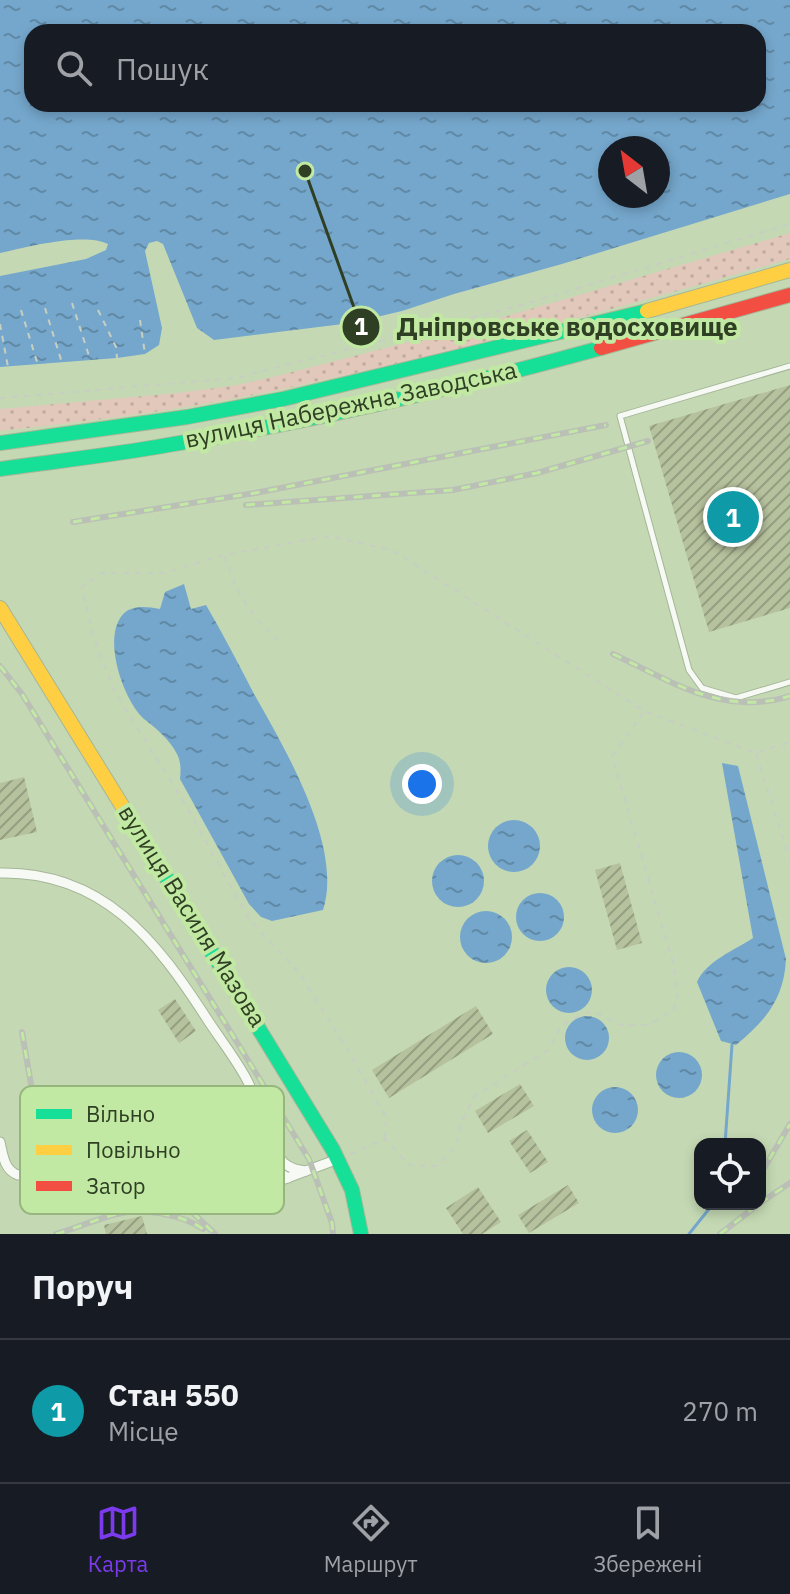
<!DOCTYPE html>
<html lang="uk">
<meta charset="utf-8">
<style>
:root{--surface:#171b24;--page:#242831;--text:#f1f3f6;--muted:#9ea1a6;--line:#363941;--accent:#7c3aed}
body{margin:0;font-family:"IBM Plex Sans",sans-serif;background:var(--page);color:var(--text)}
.controls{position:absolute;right:24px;bottom:24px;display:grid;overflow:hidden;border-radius:16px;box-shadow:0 4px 12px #0003}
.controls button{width:72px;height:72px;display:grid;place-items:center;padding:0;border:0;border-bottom:2px solid var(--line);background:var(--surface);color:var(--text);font:40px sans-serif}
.compass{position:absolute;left:598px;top:136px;width:72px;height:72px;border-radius:50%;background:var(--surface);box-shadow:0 4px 12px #0003;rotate:329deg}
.you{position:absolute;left:422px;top:784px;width:28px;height:28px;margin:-20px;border:6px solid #fff;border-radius:50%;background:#1a73e8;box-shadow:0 0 0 12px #1a73e833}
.badge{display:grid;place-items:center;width:52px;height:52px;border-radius:50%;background:var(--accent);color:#fff;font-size:26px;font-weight:700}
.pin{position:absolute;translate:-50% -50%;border:4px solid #fff;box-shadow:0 2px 8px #0006}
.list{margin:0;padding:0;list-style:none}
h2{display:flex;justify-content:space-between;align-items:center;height:104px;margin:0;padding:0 32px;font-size:34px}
h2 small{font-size:26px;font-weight:400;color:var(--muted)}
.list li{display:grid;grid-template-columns:52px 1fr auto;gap:24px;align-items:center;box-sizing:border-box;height:144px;padding:0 32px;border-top:2px solid var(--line)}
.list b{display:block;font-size:30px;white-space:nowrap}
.list p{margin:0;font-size:26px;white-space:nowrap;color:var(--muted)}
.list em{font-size:26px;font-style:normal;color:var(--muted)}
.icon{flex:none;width:44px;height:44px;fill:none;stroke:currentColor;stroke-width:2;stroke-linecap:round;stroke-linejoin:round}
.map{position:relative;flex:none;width:790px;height:1234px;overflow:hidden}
.search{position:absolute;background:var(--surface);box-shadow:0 4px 12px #0003;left:24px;right:24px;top:24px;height:88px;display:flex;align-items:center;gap:20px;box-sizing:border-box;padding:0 28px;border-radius:24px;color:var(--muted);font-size:30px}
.sheet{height:248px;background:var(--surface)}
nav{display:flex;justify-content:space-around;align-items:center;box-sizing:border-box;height:112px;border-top:2px solid var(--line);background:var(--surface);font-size:22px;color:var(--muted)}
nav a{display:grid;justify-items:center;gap:4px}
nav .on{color:var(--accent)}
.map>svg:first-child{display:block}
.grass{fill:url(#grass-dots)}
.water{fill:url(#water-ripples);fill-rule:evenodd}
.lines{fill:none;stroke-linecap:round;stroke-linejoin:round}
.stream{stroke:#75a7cc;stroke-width:3}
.building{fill:url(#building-hatch)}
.lane-casing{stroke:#a5b697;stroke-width:7}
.street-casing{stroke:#a5b697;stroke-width:11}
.fast-casing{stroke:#a5b697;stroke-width:16}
.slow-casing{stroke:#a5b697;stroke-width:16}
.jam-casing{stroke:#a5b697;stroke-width:16}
.path{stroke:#c7cec2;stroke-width:2;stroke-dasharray:6 6;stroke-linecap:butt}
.lane{stroke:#f6f9f4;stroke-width:5}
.street{stroke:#f6f9f4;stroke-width:9}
.fast{stroke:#16e098;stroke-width:14}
.slow{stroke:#ffcf43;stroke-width:14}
.jam{stroke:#f24e42;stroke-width:14}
.rail-casing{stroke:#bbc0b6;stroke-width:6}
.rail{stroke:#c2e9a3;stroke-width:3;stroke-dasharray:9;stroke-linecap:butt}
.labels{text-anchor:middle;stroke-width:8;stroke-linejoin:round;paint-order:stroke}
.street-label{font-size:24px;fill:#2f3f23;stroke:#c2e9a3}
.key{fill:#c2e9a3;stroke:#96b67d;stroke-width:2}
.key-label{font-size:22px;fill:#2f3f23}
.leader{fill:none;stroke:#2f3f23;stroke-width:3}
.callout-dot{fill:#2f3f23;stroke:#c2e9a3;stroke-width:3}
.mark-label{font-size:24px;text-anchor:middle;font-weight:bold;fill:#fff}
.callout-label{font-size:26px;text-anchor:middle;font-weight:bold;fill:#2f3f23;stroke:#c2e9a3;stroke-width:8;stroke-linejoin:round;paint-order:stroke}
</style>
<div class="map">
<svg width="790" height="1234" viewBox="0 0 790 1234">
<defs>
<pattern id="grass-dots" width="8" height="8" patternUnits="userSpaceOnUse" patternTransform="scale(2)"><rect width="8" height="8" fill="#e1c8ba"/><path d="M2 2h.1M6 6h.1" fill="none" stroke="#c1ada0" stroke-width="1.8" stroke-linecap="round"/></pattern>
<pattern id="water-ripples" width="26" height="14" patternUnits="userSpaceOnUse" patternTransform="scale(2)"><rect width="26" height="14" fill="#75a7cc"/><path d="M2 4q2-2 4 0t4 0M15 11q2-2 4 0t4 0" fill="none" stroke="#6089a5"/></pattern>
<pattern id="building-hatch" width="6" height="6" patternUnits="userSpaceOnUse" patternTransform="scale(2)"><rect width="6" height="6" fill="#b6c19d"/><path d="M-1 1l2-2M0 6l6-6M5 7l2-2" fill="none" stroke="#949e80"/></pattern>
</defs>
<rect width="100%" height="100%" fill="#c4d9b3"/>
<path class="grass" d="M790,233V259C623,307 453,353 283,389C190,409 95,421 0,431V409L177,393L232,386L277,376L497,319Z"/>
<g class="water">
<path d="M0,0H790V194L562,264L454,294L402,311L351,323L214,340L197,328L163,244L157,241L149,243L145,251L162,328L159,345L145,354L117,358L0,367V276L86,259L106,250L108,244C84,232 27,247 0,253ZM32,32H758V104H32ZM610,148H658V196H610Z"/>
<path d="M184,584L191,609L206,605C223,634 238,663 253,692C283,746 344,846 323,910L272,921L261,917L249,904L180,779C181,770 181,762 177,754C169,739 157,729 144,719C124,701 106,647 118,622C126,604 143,606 160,609L165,592Z"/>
<path d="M722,763L738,766L786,959C784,999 766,1020 736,1045L721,1041L697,982C706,961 735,950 753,938Z"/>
<circle cx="514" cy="846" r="26"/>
<circle cx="458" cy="881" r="26"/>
<circle cx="540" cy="917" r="24"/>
<circle cx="486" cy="937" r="26"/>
<circle cx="569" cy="990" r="23"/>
<circle cx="587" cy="1038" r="22"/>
<circle cx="679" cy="1075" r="23"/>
<circle cx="615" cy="1110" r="23"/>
</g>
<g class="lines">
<g class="stream">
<polyline points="725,1144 732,1045"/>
<polyline points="689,1234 713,1204"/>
</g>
</g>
<g class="building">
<polygon points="790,385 790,608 709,632 649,426"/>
<polygon points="24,777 37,832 0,840 0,783"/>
<polygon points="620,863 642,943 617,950 595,870"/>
<polygon points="175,999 196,1031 179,1043 158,1010"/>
<polygon points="476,1006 493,1034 389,1098 372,1070"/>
<polygon points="520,1084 534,1106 488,1133 475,1111"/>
<polygon points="527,1130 548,1162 530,1173 509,1141"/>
<polygon points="568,1185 579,1203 529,1233 518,1215"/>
<polygon points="478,1187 501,1222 482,1234 463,1234 446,1208"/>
<polygon points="142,1216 147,1234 106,1234 104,1225"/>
</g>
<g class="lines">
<defs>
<polyline id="lane" points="790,366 620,416 689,670 702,688 736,698 790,682"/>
<g id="street">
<path d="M0,873C103,871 156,940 207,1019C220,1039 236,1059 247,1080C259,1103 266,1145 284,1163C291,1169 298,1170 306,1171"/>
<polyline points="153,1104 271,1184 338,1159"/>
<path d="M0,1142C3,1155 4,1170 18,1175L96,1156L163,1097L288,1178"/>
</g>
<g id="fast">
<polyline points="0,443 187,417 283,399 647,311"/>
<path d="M0,469C56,461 113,455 168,445C314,421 459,387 601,348"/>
<polyline points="142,838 333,1150 352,1190 361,1234"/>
</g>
<g id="slow">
<polyline points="647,311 790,270"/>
<polyline points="0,608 142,838"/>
</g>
<polyline id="jam" points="601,348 790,295"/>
</defs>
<use href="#lane" class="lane-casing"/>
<use href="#street" class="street-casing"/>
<use href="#fast" class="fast-casing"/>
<use href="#slow" class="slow-casing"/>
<use href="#jam" class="jam-casing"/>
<g class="path">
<polyline points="72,303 90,359"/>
<polyline points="45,308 62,363"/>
<polyline points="21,310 38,365"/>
<polyline points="98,310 116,347 117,358"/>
<polyline points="140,320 145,354"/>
<polyline points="0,324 8,367"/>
<polyline points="0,398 236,378 525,304 790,224"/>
<path d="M225,556C237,595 249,614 279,641"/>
<polyline points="756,754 790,860"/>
<polyline points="385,1139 386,1117 341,1039 300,974 249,919 182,799 114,691 93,635 82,587 101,573 164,573 224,555 329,536 392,550 644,711 756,753 790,742"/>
<path d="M350,1154L385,1139L409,1165L437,1166L456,1146L464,1116L474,1097L551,1048C559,1022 569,1019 593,1011L621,1025H648L671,1012L678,1001L674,966L612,756L643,713"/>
</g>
<use href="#lane" class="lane"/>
<use href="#street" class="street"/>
<use href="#fast" class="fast"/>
<use href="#slow" class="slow"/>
<use href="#jam" class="jam"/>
<defs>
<g id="rail">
<polyline points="246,505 453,490 537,473 648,441"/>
<polyline points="73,522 255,493 606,425"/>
<path d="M613,654C671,681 723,717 790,696"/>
<polyline points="0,666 22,694 309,1159 332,1223 333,1234"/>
<polyline points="22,1032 33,1096 58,1139 101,1172 188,1208 215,1234"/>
<polyline points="760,1175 790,1124"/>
<polyline points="760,1203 790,1183"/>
<path d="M56,1234C76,1228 97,1219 117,1214C143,1208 181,1214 203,1229"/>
<polyline points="720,1234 759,1204"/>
</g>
</defs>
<use href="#rail" class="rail-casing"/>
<use href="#rail" class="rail"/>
</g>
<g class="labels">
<g class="street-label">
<text transform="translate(351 405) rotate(-12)" y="8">вулиця Набережна Заводська</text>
<text transform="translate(192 916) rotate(58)" y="8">вулиця Василя Мазова</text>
</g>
</g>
<rect x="20" y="1086" width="264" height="128" rx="12" class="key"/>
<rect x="36" y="1109" width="36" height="10" fill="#16e098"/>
<rect x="36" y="1145" width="36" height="10" fill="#ffcf43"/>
<rect x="36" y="1181" width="36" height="10" fill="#f24e42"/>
<g class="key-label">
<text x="86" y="1122">Вільно</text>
<text x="86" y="1158">Повільно</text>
<text x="86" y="1194">Затор</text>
</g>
<path class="leader" d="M305 171L361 327"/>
<g class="callout-dot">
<circle cx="305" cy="171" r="8"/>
<circle cx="361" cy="327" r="20"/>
</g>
<g class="mark-label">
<text x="361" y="335">1</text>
</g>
<g class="callout-label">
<text x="567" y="336">Дніпровське водосховище</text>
</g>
</svg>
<div class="controls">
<button><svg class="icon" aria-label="locate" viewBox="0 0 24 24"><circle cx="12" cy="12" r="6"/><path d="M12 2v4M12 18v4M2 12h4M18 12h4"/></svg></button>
</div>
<svg class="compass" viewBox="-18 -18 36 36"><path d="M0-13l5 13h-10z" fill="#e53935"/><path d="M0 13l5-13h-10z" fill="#9ea1a6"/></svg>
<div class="you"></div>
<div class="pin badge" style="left:733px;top:517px;background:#0f9aa8">1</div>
<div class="search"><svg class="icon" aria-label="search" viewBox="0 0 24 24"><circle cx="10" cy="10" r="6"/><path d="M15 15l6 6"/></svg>Пошук</div>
</div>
<section class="sheet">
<h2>Поруч<small></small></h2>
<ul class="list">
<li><span class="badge" style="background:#0f9aa8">1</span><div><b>Стан 550</b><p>Місце</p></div><em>270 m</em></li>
</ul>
</section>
<nav>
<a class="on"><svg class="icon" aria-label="map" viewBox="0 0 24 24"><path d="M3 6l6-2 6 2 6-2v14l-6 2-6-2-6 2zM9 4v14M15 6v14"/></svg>Карта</a>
<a><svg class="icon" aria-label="directions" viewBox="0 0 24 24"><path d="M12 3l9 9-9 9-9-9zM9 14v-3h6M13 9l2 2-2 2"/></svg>Маршрут</a>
<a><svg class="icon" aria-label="saved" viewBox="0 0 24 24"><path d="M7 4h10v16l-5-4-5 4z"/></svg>Збережені</a>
</nav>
